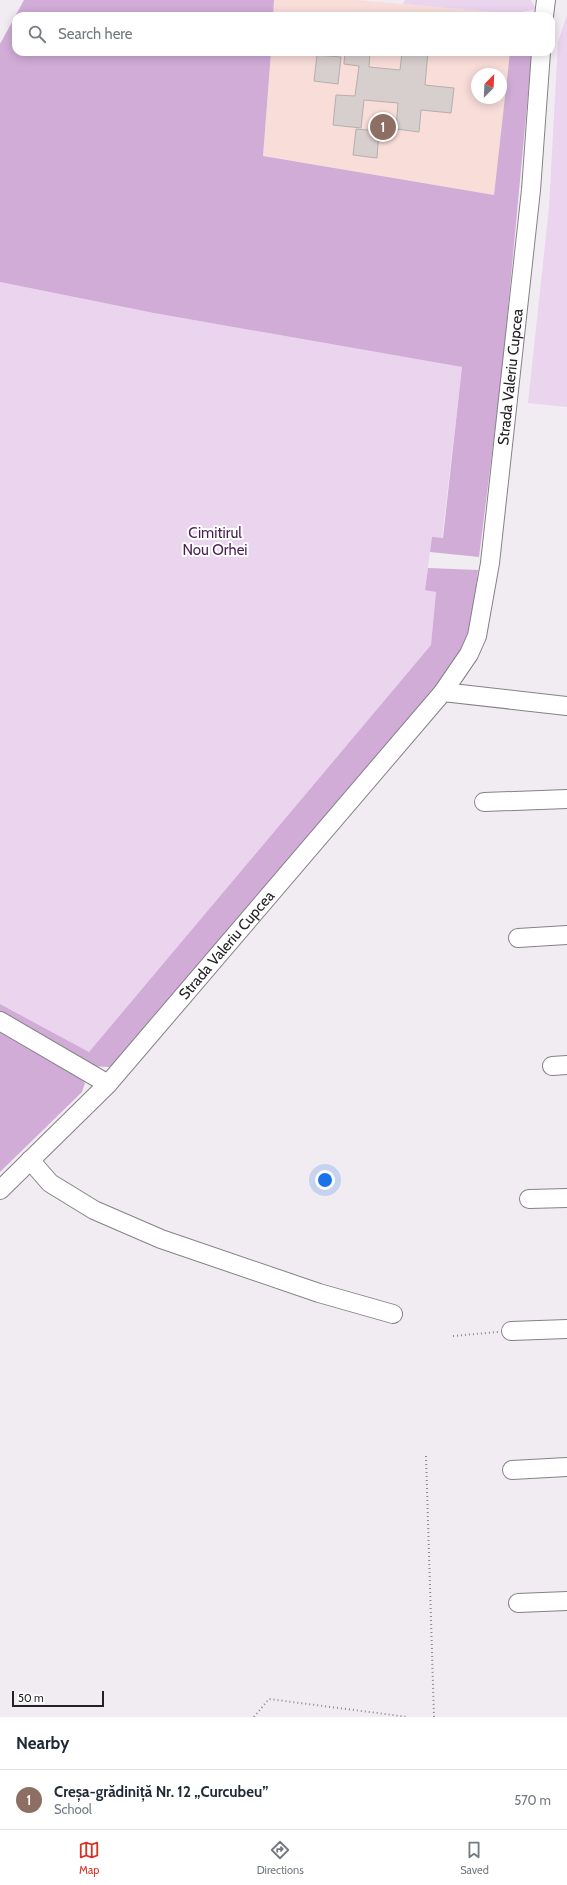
<!DOCTYPE html>
<meta charset="utf-8">
<style>
:root{--surface:#fff;--page:#f2f2f3;--text:#1f2937;--muted:#747a83;--line:#e0e1e3;--accent:#d93025}
body{margin:0;font-family:Cabin,sans-serif;background:var(--page);color:var(--text)}
.compass{position:absolute;left:471px;top:68px;width:36px;height:36px;border-radius:50%;background:var(--surface);box-shadow:0 2px 10px #0003;rotate:24deg}
.scale{position:absolute;left:12px;bottom:10px;width:92px;box-sizing:border-box;padding-left:4px;border:2px solid #232123;border-top:0;font-size:11px;line-height:14px;white-space:nowrap;color:#232123;-webkit-text-stroke:3px #fff;paint-order:stroke}
.you{position:absolute;left:325px;top:1180px;width:14px;height:14px;margin:-10px;border:3px solid #fff;border-radius:50%;background:#1a73e8;box-shadow:0 0 0 6px #1a73e833}
.badge{display:grid;place-items:center;width:26px;height:26px;border-radius:50%;background:var(--accent);color:#fff;font-size:13px;font-weight:700}
.pin{position:absolute;translate:-50% -50%;border:2px solid #fff;box-shadow:0 1px 4px #0006}
.list{margin:0;padding:0;list-style:none}
h2{display:flex;justify-content:space-between;align-items:center;height:52px;margin:0;padding:0 16px;font-size:17px}
h2 small{font-size:13px;font-weight:400;color:var(--muted)}
.list li{display:grid;grid-template-columns:26px 1fr auto;gap:12px;align-items:center;box-sizing:border-box;height:60px;padding:0 16px;border-top:1px solid var(--line)}
.list b{display:block;font-size:15px;white-space:nowrap}
.list p{margin:0;font-size:13px;white-space:nowrap;color:var(--muted)}
.list em{font-size:13px;font-style:normal;color:var(--muted)}
.icon{flex:none;width:22px;height:22px;fill:none;stroke:currentColor;stroke-width:2;stroke-linecap:round;stroke-linejoin:round}
.map{position:relative;flex:none;width:567px;height:1717px;overflow:hidden}
.search{position:absolute;background:var(--surface);box-shadow:0 2px 10px #0003;left:12px;right:12px;top:12px;height:44px;display:flex;align-items:center;gap:10px;box-sizing:border-box;padding:0 14px;border-radius:12px;color:var(--muted);font-size:15px}
.sheet{height:112px;background:var(--surface)}
nav{display:flex;justify-content:space-around;align-items:center;box-sizing:border-box;height:56px;border-top:1px solid var(--line);background:var(--surface);font-size:11px;color:var(--muted)}
nav a{display:grid;justify-items:center;gap:2px}
nav .on{color:var(--accent)}
.map>svg:first-child{display:block}
.education{fill:#f8ddd9;fill-rule:evenodd}
.green{fill:#ead4ee}
.forest{fill:#d0acd7}
.building{fill:#d7cfcd;stroke:#b7afad}
.lines{fill:none;stroke-linecap:round;stroke-linejoin:round}
.minor-casing{stroke:#858186;stroke-width:20}
.path{stroke:#8c888c;stroke-width:2;stroke-dasharray:1 3;stroke-linecap:butt}
.minor{stroke:#fff;stroke-width:18}
.labels{text-anchor:middle;stroke-width:4;stroke-linejoin:round;paint-order:stroke}
.street-label{font-size:15px;fill:#232123;stroke:#fff}
.park-label{font-size:15px;fill:#4a1e53;stroke:#fff}
</style>
<div class="map">
<svg width="567" height="1717" viewBox="0 0 567 1717">
<rect width="100%" height="100%" fill="#f1ecf2"/>
<g class="education">
<polygon points="274,0 357,0 514,14 514,16 273,16"/>
<path d="M271,52H510L494,195L263,156ZM477,74H501V98H477Z"/>
</g>
<g class="green">
<polygon points="405,0 531,0 536,9 514,14 403,4"/>
<polygon points="567,15 567,407 528,403 549,207 558,42"/>
<polygon points="0,282 154,313 462,367 442,539 432,537 425,589 436,592 431,645 89,1052 0,1004"/>
</g>
<g class="forest">
<polygon points="24,0 274,0 273,16 16,16 16,52 271,52 263,156 494,195 510,52 532,52 502,373 479,557 430,552 432,537 443,538 462,367 154,313 0,282 0,44"/>
<polygon points="428,568 478,570 470,641 458,661 121,1060 109,1067 89,1066 0,1015 0,1004 89,1052 431,645 436,592 425,590"/>
<polygon points="0,1029 76,1071 85,1083 82,1092 0,1172"/>
</g>
<g class="building">
<polygon points="345,52 370,52 369,67 400,70 402,52 428,52 425,85 454,88 451,113 421,110 419,132 396,129 398,103 364,100 361,128 333,125 336,95 355,96 359,66 344,64"/>
<polygon points="317,55 341,57 338,84 314,81"/>
<polygon points="356,129 379,131 377,158 353,155"/>
</g>
<g class="lines">
<defs>
<g id="minor">
<polyline points="544,16 546,0"/>
<polyline points="443,692 567,706"/>
<polyline points="484,802 567,799"/>
<polyline points="518,938 567,935"/>
<polyline points="0,1021 108,1084"/>
<polyline points="552,1066 567,1065"/>
<polyline points="30,1160 50,1183 94,1210 161,1239 319,1293 393,1314"/>
<path id="s1" d="M0,1190L108,1084L443,692L469,654L477,636L490,563L531,190L541,52"/>
<polyline points="529,1199 567,1198"/>
<polyline points="511,1331 567,1329"/>
<polyline points="512,1470 567,1467"/>
<polyline points="518,1603 567,1601"/>
</g>
</defs>
<use href="#minor" class="minor-casing"/>
<g class="path">
<polyline points="453,1336 498,1332"/>
<polyline points="426,1456 434,1717"/>
<polyline points="254,1717 269,1699 408,1717"/>
</g>
<use href="#minor" class="minor"/>
</g>
<g class="labels">
<g class="street-label">
<text dy="5" stroke="none"><textPath href="#s1" startOffset="994">Strada Valeriu Cupcea</textPath></text>
<text dy="5" stroke="none"><textPath href="#s1" startOffset="334">Strada Valeriu Cupcea</textPath></text>
</g>
<g class="park-label">
<text x="215" y="538">Cimitirul<tspan x="215" dy="17">Nou Orhei</tspan></text>
</g>
</g>
</svg>
<svg class="compass" viewBox="-18 -18 36 36"><path d="M0-13l5 13h-10z" fill="#e53935"/><path d="M0 13l5-13h-10z" fill="#747a83"/></svg>
<div class="scale">50 m</div>
<div class="you"></div>
<div class="pin badge" style="left:383px;top:127px;background:#8d6e63">1</div>
<div class="search"><svg class="icon" aria-label="search" viewBox="0 0 24 24"><circle cx="10" cy="10" r="6"/><path d="M15 15l6 6"/></svg>Search here</div>
</div>
<section class="sheet">
<h2>Nearby<small></small></h2>
<ul class="list">
<li><span class="badge" style="background:#8d6e63">1</span><div><b>Creșa-grădiniță Nr. 12 „Curcubeu”</b><p>School</p></div><em>570 m</em></li>
</ul>
</section>
<nav>
<a class="on"><svg class="icon" aria-label="map" viewBox="0 0 24 24"><path d="M3 6l6-2 6 2 6-2v14l-6 2-6-2-6 2zM9 4v14M15 6v14"/></svg>Map</a>
<a><svg class="icon" aria-label="directions" viewBox="0 0 24 24"><path d="M12 3l9 9-9 9-9-9zM9 14v-3h6M13 9l2 2-2 2"/></svg>Directions</a>
<a><svg class="icon" aria-label="saved" viewBox="0 0 24 24"><path d="M7 4h10v16l-5-4-5 4z"/></svg>Saved</a>
</nav>
